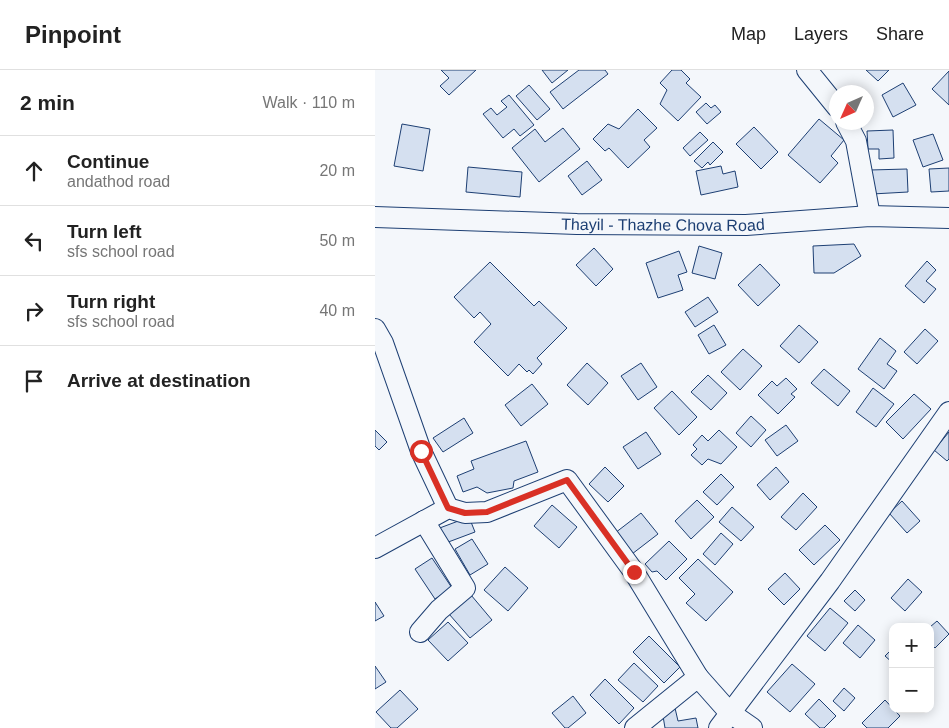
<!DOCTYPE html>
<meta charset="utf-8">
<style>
:root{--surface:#fff;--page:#f6f6f6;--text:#222;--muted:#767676;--line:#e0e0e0}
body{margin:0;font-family:Arial,sans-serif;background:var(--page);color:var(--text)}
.controls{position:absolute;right:15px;bottom:15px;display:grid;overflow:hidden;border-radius:10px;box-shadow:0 2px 12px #0003}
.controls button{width:45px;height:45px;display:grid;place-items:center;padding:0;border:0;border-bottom:1px solid var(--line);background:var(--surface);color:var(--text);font:25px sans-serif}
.compass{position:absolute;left:454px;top:15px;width:45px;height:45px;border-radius:50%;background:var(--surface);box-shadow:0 2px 12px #0003;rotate:225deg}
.stop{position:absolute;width:15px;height:15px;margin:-11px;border:4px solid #d93025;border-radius:50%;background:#fff}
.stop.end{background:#d93025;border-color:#fff;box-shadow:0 1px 5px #0008}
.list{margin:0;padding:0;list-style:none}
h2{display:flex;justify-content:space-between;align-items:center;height:65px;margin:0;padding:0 20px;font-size:21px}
h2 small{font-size:16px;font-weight:400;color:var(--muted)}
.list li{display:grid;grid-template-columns:32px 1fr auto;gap:15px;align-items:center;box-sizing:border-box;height:70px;padding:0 20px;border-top:1px solid var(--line)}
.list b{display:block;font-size:19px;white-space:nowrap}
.list p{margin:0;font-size:16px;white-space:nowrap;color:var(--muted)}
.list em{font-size:16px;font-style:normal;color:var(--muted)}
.icon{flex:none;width:28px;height:28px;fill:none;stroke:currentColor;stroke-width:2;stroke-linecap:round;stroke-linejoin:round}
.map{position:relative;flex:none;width:574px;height:658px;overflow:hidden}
header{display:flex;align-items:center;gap:30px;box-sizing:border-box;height:70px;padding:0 25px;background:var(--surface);border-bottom:1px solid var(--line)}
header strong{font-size:24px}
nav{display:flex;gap:28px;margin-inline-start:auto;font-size:18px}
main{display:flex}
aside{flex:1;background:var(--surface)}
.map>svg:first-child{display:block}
.building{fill:#d5e0f0;stroke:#1d3f73}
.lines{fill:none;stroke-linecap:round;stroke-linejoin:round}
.minor-casing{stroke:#1d3f73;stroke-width:22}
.minor{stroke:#f4f7fb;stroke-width:20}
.route{stroke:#d93025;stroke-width:6}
.labels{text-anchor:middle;stroke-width:4;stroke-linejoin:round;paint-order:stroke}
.street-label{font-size:16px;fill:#1d3f73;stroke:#f4f7fb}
</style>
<header>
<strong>Pinpoint</strong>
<nav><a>Map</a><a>Layers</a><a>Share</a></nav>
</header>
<main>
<aside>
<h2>2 min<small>Walk · 110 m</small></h2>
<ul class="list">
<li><svg class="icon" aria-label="ahead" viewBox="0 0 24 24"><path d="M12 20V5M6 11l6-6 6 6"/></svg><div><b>Continue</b><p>andathod road</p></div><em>20 m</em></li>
<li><svg class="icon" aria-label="left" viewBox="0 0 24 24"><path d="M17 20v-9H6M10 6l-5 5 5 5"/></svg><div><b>Turn left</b><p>sfs school road</p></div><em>50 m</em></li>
<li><svg class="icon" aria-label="right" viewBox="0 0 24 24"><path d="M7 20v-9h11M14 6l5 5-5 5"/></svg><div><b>Turn right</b><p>sfs school road</p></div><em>40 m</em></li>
<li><svg class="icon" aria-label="arrive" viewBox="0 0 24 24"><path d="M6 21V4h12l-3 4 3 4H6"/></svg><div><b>Arrive at destination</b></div></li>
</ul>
</aside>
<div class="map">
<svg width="574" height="658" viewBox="0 0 574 658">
<rect width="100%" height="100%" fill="#f4f7fb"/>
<g class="building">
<polygon points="66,0 101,0 74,25 65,16 74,8"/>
<polygon points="167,0 193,0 177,13"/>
<polygon points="204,0 230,0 233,4 188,39 175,22"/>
<polygon points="297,0 306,0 315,9 311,13 326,27 303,51 285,34 292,20 285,13"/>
<polygon points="491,0 514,0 503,11"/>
<polygon points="574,1 574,35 557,19"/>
<polygon points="528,13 541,35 518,47 507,25"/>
<polygon points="154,15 175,39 162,50 141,26"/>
<polygon points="134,25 159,55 145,66 139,59 128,68 108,44 116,38 122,45 132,37 126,31"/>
<polygon points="331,33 336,38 340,35 346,42 332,54 321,42"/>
<polygon points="263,39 282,58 269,70 275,77 253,98 234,78 230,81 218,69 233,54 244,59"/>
<polygon points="444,49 469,70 456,86 463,93 445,113 413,85"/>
<polygon points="27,54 55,59 48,101 19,96"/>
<polygon points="379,57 403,82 386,99 361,74"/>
<polygon points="188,58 205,79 164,112 137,78 160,59 170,72"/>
<polygon points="518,60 519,88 504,89 504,79 493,79 492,61"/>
<polygon points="325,62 333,70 315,86 308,78"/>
<polygon points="558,64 568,90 548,97 538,70"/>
<polygon points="338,72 348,82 335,95 333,92 327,98 319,91"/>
<polygon points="212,91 227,110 207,125 193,106"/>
<polygon points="346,96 348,104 360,101 363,117 326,125 321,101"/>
<polygon points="93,97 147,102 145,127 91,122"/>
<polygon points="574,98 574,121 556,122 554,99"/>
<polygon points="532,99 533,122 497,124 495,100"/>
<polygon points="479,174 486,186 459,203 439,203 438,176"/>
<polygon points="324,176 347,183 340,209 317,203"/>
<polygon points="219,178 238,199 221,216 201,195"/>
<polygon points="304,181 312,202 303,205 308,220 283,228 271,193"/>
<polygon points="552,191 561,200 551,211 561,219 549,233 530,216"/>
<polygon points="115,192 159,236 164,231 192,258 162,288 167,294 158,304 154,300 152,302 144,294 133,306 99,272 116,254 105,242 99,248 79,227"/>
<polygon points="385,194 405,215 383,236 363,215"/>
<polygon points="333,227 343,242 320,257 310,242"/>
<polygon points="339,255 351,275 334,284 323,265"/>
<polygon points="424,255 443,272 424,293 405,276"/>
<polygon points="550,259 563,271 542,294 529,282"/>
<polygon points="505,268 521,281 512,294 522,301 509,319 483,299"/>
<polygon points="368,279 387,296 365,320 346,302"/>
<polygon points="212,293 233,313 213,335 192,315"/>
<polygon points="266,293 282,317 263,330 246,306"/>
<polygon points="449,299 475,321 463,336 436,313"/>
<polygon points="333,305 352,323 336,340 316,322"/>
<polygon points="411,308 422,319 416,324 420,327 403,344 383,325 397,311 402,316"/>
<polygon points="157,314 173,334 146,356 130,335"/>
<polygon points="498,318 519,334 501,357 481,342"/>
<polygon points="297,321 322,347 304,365 279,338"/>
<polygon points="539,324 556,339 528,369 511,352"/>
<polygon points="376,346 391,360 376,377 361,363"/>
<polygon points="89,348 98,363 68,382 58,368"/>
<polygon points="411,355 423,371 402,386 390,370"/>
<polygon points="0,360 12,372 4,380 0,376"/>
<polygon points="344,360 362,377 346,394 333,389 327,395 316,385 322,379 318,375 327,365 333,371"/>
<polygon points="271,362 286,384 263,399 248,377"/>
<polygon points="574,362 574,389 572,391 559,380"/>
<polygon points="151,371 163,402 139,411 138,418 112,423 102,417 88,422 82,406 99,399 96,391"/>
<polygon points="230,397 249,416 233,432 214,414"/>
<polygon points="401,397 414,412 395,430 382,415"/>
<polygon points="346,404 359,417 342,435 328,422"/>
<polygon points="428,423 442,437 421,460 406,447"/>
<polygon points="322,430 339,447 316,469 300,451"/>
<polygon points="527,431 545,451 532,463 514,443"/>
<polygon points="177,435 202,457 184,478 159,456"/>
<polygon points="357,437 379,457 366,471 344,452"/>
<polygon points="266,443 283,464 257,484 240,463"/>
<polygon points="94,447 100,462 68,474 62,459"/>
<polygon points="450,455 465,470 439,495 424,480"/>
<polygon points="346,463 358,474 340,495 328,484"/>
<polygon points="97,469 113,494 95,505 80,479"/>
<polygon points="294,471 312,489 291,510 282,501 277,502 270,494"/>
<polygon points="57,488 77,518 60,529 40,499"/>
<polygon points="323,489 358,522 331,551 311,533 320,524 304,508"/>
<polygon points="130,497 153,518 133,541 109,520"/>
<polygon points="410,503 425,519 409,535 393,519"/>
<polygon points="533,509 547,522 530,541 516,528"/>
<polygon points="480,520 490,530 480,541 469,531"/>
<polygon points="96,525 117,550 95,568 74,544"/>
<polygon points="0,532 9,546 0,551"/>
<polygon points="455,538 473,553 450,581 432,566"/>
<polygon points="562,551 574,564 560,578 555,573 555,557"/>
<polygon points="73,552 93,573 73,591 53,570"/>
<polygon points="483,555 500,570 485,588 468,573"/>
<polygon points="274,566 305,597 289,613 258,582"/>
<polygon points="518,578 518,593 510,586"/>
<polygon points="259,593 283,616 268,632 243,610"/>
<polygon points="417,594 440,614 415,642 392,622"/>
<polygon points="0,596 11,612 0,619"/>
<polygon points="230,609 259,638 244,654 215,625"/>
<polygon points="469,618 480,628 469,641 458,631"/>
<polygon points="25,620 43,639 22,658 16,658 1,642"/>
<polygon points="198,626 211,643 193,658 190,658 177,643"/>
<polygon points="444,629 461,646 449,658 445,658 430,644"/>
<polygon points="510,630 525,646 513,658 492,658 487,653"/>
<polygon points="300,638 303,651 321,648 323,658 290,658 287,640"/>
</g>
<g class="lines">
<defs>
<g id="minor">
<polyline points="432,0 462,37"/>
<polyline points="471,52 481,71 495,146"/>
<path id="s1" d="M0,147L202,154L371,155L495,146L574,148"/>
<polyline points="0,259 8,273 46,381 73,438"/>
<polyline points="0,478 73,438 90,443 112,442 192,410 259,502 323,607"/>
<polyline points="45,562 64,540 90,518 49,451"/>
<polyline points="260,658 323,607 354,642 377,658"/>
<polyline points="344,658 455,511 574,342"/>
</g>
</defs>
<use href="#minor" class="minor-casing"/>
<use href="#minor" class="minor"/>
</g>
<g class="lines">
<polyline class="route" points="46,381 73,438 90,443 112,442 192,410 259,502"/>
</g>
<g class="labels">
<g class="street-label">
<text dy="6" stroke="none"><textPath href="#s1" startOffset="288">Thayil - Thazhe Chova Road</textPath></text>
</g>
</g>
</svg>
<div class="controls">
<button>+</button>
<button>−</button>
</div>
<svg class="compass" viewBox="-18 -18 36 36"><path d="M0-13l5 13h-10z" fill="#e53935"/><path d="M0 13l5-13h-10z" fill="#767676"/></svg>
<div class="stop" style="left:46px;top:381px"></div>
<div class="stop end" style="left:259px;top:502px"></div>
</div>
</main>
